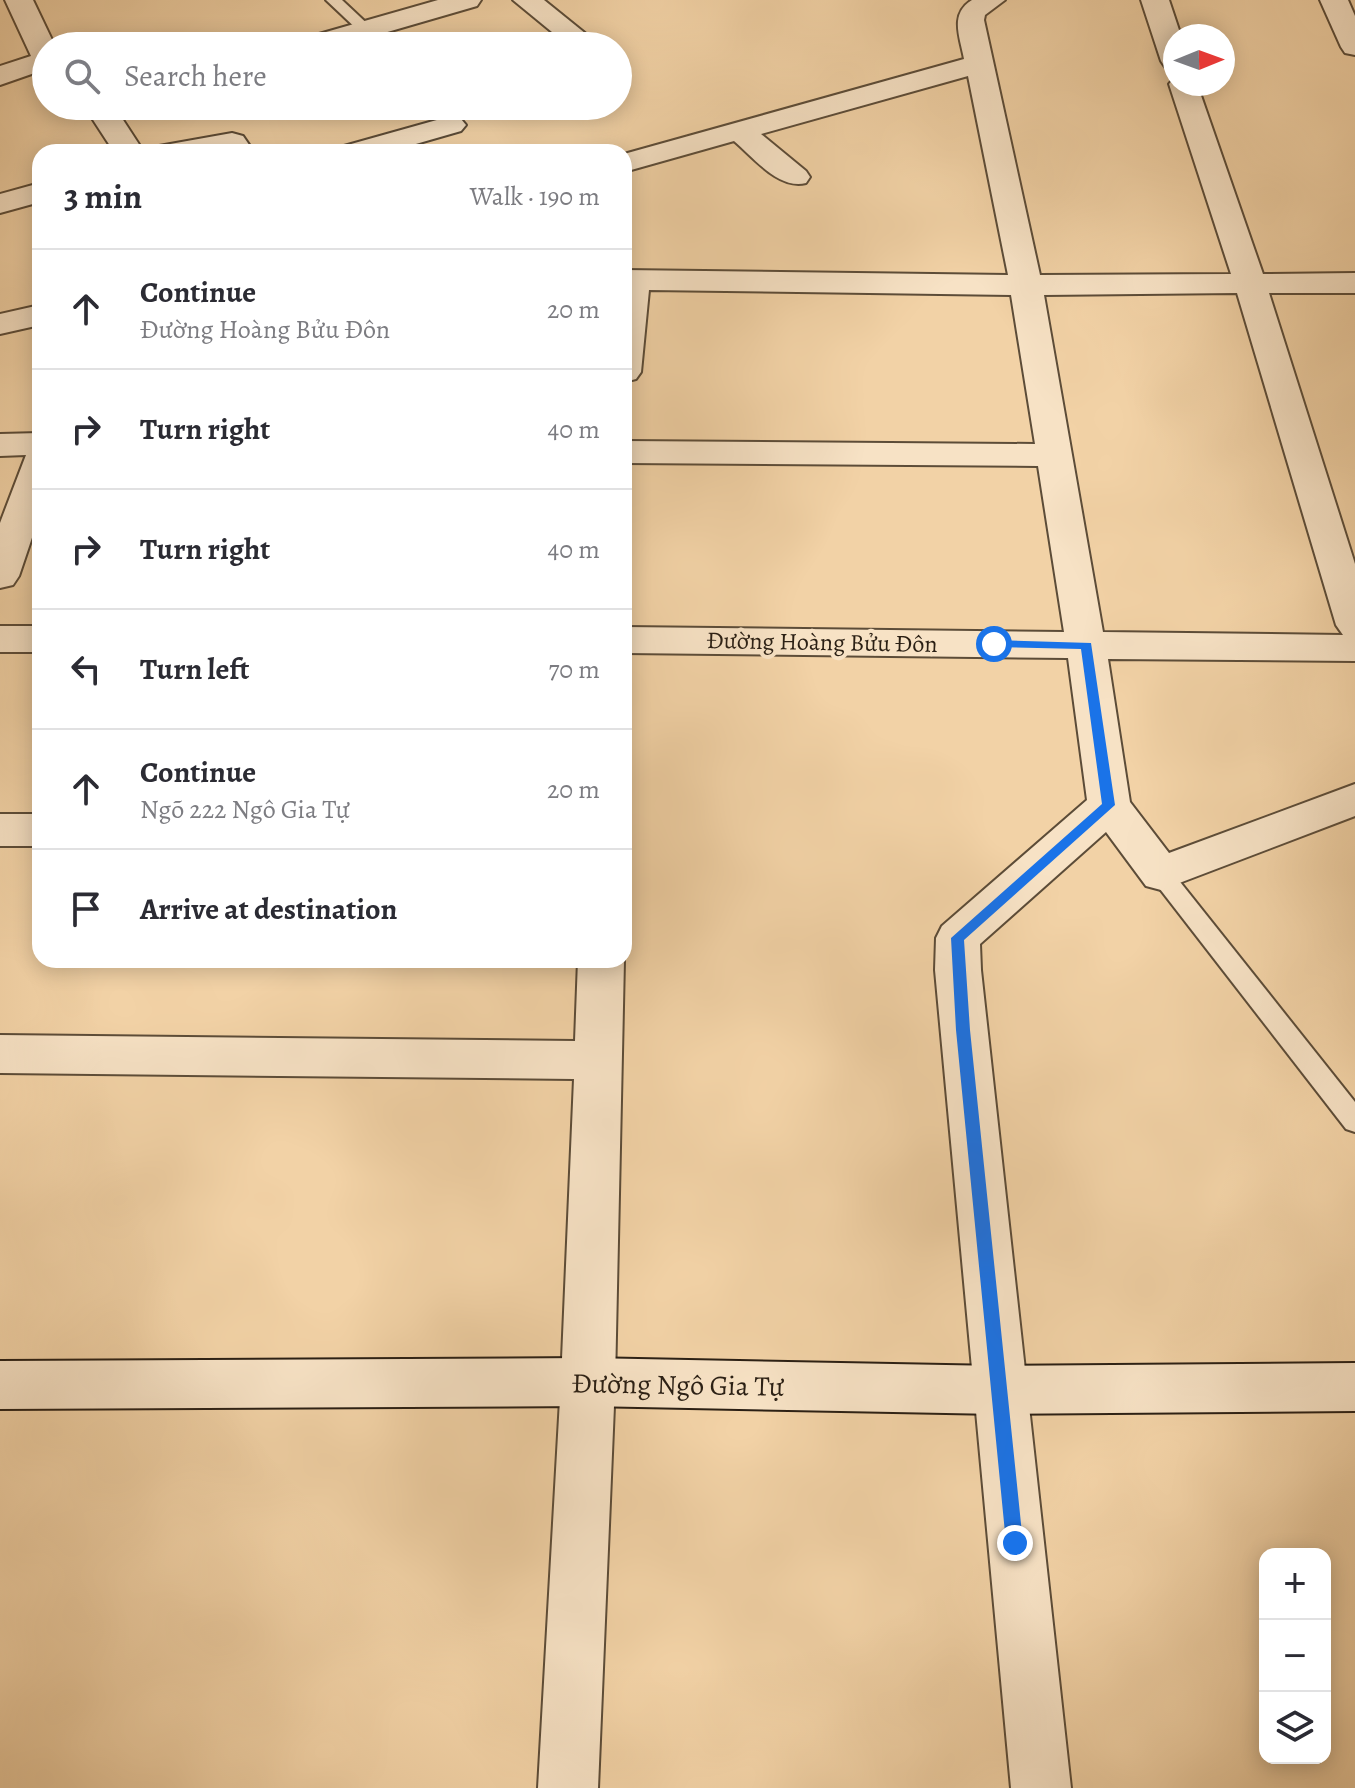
<!DOCTYPE html>
<meta charset="utf-8">
<style>
:root{--surface:#fff;--page:#f7f7f7;--text:#2b2b33;--muted:#7c7c81;--line:#e1e1e2}
body{margin:0;font-family:Alegreya,serif;background:var(--page);color:var(--text)}
.controls{position:absolute;right:24px;bottom:24px;display:grid;overflow:hidden;border-radius:16px;box-shadow:0 4px 20px #0003}
.controls button{width:72px;height:72px;display:grid;place-items:center;padding:0;border:0;border-bottom:2px solid var(--line);background:var(--surface);color:var(--text);font:40px sans-serif}
.compass{position:absolute;left:1163px;top:24px;width:72px;height:72px;border-radius:50%;background:var(--surface);box-shadow:0 4px 20px #0003;rotate:89deg}
.stop{position:absolute;width:24px;height:24px;margin:-18px;border:6px solid #1a73e8;border-radius:50%;background:#fff}
.stop.end{background:#1a73e8;border-color:#fff;box-shadow:0 2px 8px #0008}
.list{margin:0;padding:0;list-style:none}
h2{display:flex;justify-content:space-between;align-items:center;height:104px;margin:0;padding:0 32px;font-size:34px}
h2 small{font-size:26px;font-weight:400;color:var(--muted)}
.list li{display:grid;grid-template-columns:52px 1fr auto;gap:24px;align-items:center;box-sizing:border-box;height:120px;padding:0 32px;border-top:2px solid var(--line)}
.list b{display:block;font-size:30px;white-space:nowrap}
.list p{margin:0;font-size:26px;white-space:nowrap;color:var(--muted)}
.list em{font-size:26px;font-style:normal;color:var(--muted)}
.icon{flex:none;width:44px;height:44px;fill:none;stroke:currentColor;stroke-width:2;stroke-linecap:round;stroke-linejoin:round}
.map{position:relative;flex:none;width:1355px;height:1788px;overflow:hidden}
.search{position:absolute;background:var(--surface);box-shadow:0 4px 20px #0003;left:32px;top:32px;width:600px;height:88px;display:flex;align-items:center;gap:20px;box-sizing:border-box;padding:0 28px;border-radius:44px;color:var(--muted);font-size:30px}
.panel{position:absolute;background:var(--surface);box-shadow:0 4px 20px #0003;left:32px;top:144px;width:600px;height:824px;border-radius:24px}
.map>svg:first-child{display:block}
.lines{fill:none;stroke-linecap:round;stroke-linejoin:round}
.lane-casing{stroke:#5c4c38;stroke-width:4}
.street-casing{stroke:#5c4c38;stroke-width:4}
.secondary-casing{stroke:#2a1f14;stroke-width:4}
.lane{fill:#f7e2c5;fill-rule:evenodd}
.street{fill:#f7e2c5;fill-rule:evenodd}
.secondary{fill:#f7e2c5;fill-rule:evenodd}
.route{fill:#1a73e8}
.labels{text-anchor:middle;stroke-width:8;stroke-linejoin:round;paint-order:stroke}
.street-label{font-size:24px;fill:#2a1f14;stroke:#f7e2c5}
.near-street-label{font-size:28px;fill:#2a1f14;stroke:#f7e2c5}
</style>
<div class="map">
<svg width="1355" height="1788" viewBox="0 0 1355 1788">
<rect width="100%" height="100%" fill="#f2d2a6"/>
<filter id="stains"><feTurbulence type="fractalNoise" baseFrequency=".0025" numOctaves="4"/><feColorMatrix values="0 0 0 0 .2 0 0 0 0 .09 0 0 0 0 .02 0 0 0 .5 -.17"/></filter>
<radialGradient id="worn" r=".72"><stop offset=".6" stop-color="#630" stop-opacity="0"/><stop offset="1" stop-color="#630" stop-opacity=".3"/></radialGradient>
<g class="lines">
<defs>
<g id="lane">
<polygon points="326,0 342,0 374,30 371,33 361,33"/>
<polygon points="1161,865 1169,868 1355,1102 1355,1132 1346,1129 1153,880 1149,874 1153,868"/>
</g>
<g id="street">
<polygon points="5,0 33,0 55,46 46,46 46,69 0,85 0,66 31,56"/>
<polygon points="438,0 481,0 477,6 384,33 395,46 366,46 360,40 339,46 294,46 298,40"/>
<polygon points="513,0 544,0 601,46 569,46"/>
<path d="M972,0H1005L985,15L984,20L1040,275L1231,274L1169,84L1175,77V84H1197L1263,274L1355,273V293H1269L1355,564V661L1108,659L1130,802L1169,853L1355,784V816L1161,890L1146,886L1106,832L980,944L981,970L1071,1788H1011L935,970L936,938L942,926L1087,800L1068,658L624,653V627L1064,632L1038,466L624,463V441L1035,444L1011,295L649,290L641,372L636,379L624,382V270L1008,275L968,76L761,134L806,171L810,177L806,183C779,190 754,158 734,141L624,172V154L964,59C960,37 949,14 972,0ZM1237,293L1336,625L1343,635L1103,632L1044,295Z"/>
<polygon points="1141,0 1169,0 1181,36 1175,36 1175,69 1165,67 1161,61"/>
<polygon points="1320,0 1348,0 1355,16 1355,55 1345,53 1341,47"/>
<polygon points="84,106 114,106 144,152 114,152"/>
<polygon points="451,116 461,119 466,125 461,131 388,152 340,152 344,146"/>
<polygon points="232,133 243,136 254,152 155,152 159,146"/>
<polygon points="40,183 40,202 0,213 0,194"/>
<polygon points="40,305 40,325 0,334 0,314"/>
<polygon points="40,433 40,514 19,576 13,585 0,588 0,523 26,455 0,456 0,434"/>
<rect x="0" y="626" width="40" height="26"/>
<rect x="0" y="814" width="40" height="32"/>
<polygon points="578,960 624,960 615,1382 598,1788 538,1788 561,1382 574,1079 0,1073 0,1035 575,1041"/>
</g>
<polygon id="secondary" points="588,1358 998,1366 1355,1363 1355,1411 998,1414 588,1406 0,1409 0,1361"/>
</defs>
<use href="#lane" class="lane-casing"/>
<use href="#street" class="street-casing"/>
<use href="#secondary" class="secondary-casing"/>
<use href="#lane" class="lane"/>
<use href="#street" class="street"/>
<use href="#secondary" class="secondary"/>
</g>
<polygon class="route" points="994,640 1091,643 1115,805 964,940 970,1030 1023,1543 1015,1551 1006,1543 956,1030 951,938 1102,804 1081,649 990,647 990,642"/>
<g class="labels">
<g class="street-label">
<text transform="translate(822 642) rotate(1)" y="8">Đường Hoàng Bửu Đôn</text>
</g>
<g class="near-street-label">
<text transform="translate(678 1384) rotate(1)" y="10">Đường Ngô Gia Tự</text>
</g>
</g>
<rect width="100%" height="100%" filter="url(#stains)"/>
<rect width="100%" height="100%" fill="url(#worn)"/>
</svg>
<div class="controls">
<button>+</button>
<button>−</button>
<button><svg class="icon" aria-label="layers" viewBox="0 0 24 24"><path d="M12 4l9 5-9 5-9-5zM3 14l9 5 9-5"/></svg></button>
</div>
<svg class="compass" viewBox="-18 -18 36 36"><path d="M0-13l5 13h-10z" fill="#e53935"/><path d="M0 13l5-13h-10z" fill="#7c7c81"/></svg>
<div class="stop" style="left:994px;top:644px"></div>
<div class="stop end" style="left:1015px;top:1543px"></div>
<div class="search"><svg class="icon" aria-label="search" viewBox="0 0 24 24"><circle cx="10" cy="10" r="6"/><path d="M15 15l6 6"/></svg>Search here</div>
<section class="panel">
<h2>3 min<small>Walk · 190 m</small></h2>
<ul class="list">
<li><svg class="icon" aria-label="ahead" viewBox="0 0 24 24"><path d="M12 20V5M6 11l6-6 6 6"/></svg><div><b>Continue</b><p>Đường Hoàng Bửu Đôn</p></div><em>20 m</em></li>
<li><svg class="icon" aria-label="right" viewBox="0 0 24 24"><path d="M7 20v-9h11M14 6l5 5-5 5"/></svg><div><b>Turn right</b></div><em>40 m</em></li>
<li><svg class="icon" aria-label="right" viewBox="0 0 24 24"><path d="M7 20v-9h11M14 6l5 5-5 5"/></svg><div><b>Turn right</b></div><em>40 m</em></li>
<li><svg class="icon" aria-label="left" viewBox="0 0 24 24"><path d="M17 20v-9H6M10 6l-5 5 5 5"/></svg><div><b>Turn left</b></div><em>70 m</em></li>
<li><svg class="icon" aria-label="ahead" viewBox="0 0 24 24"><path d="M12 20V5M6 11l6-6 6 6"/></svg><div><b>Continue</b><p>Ngõ 222 Ngô Gia Tự</p></div><em>20 m</em></li>
<li><svg class="icon" aria-label="arrive" viewBox="0 0 24 24"><path d="M6 21V4h12l-3 4 3 4H6"/></svg><div><b>Arrive at destination</b></div></li>
</ul>
</section>
</div>
